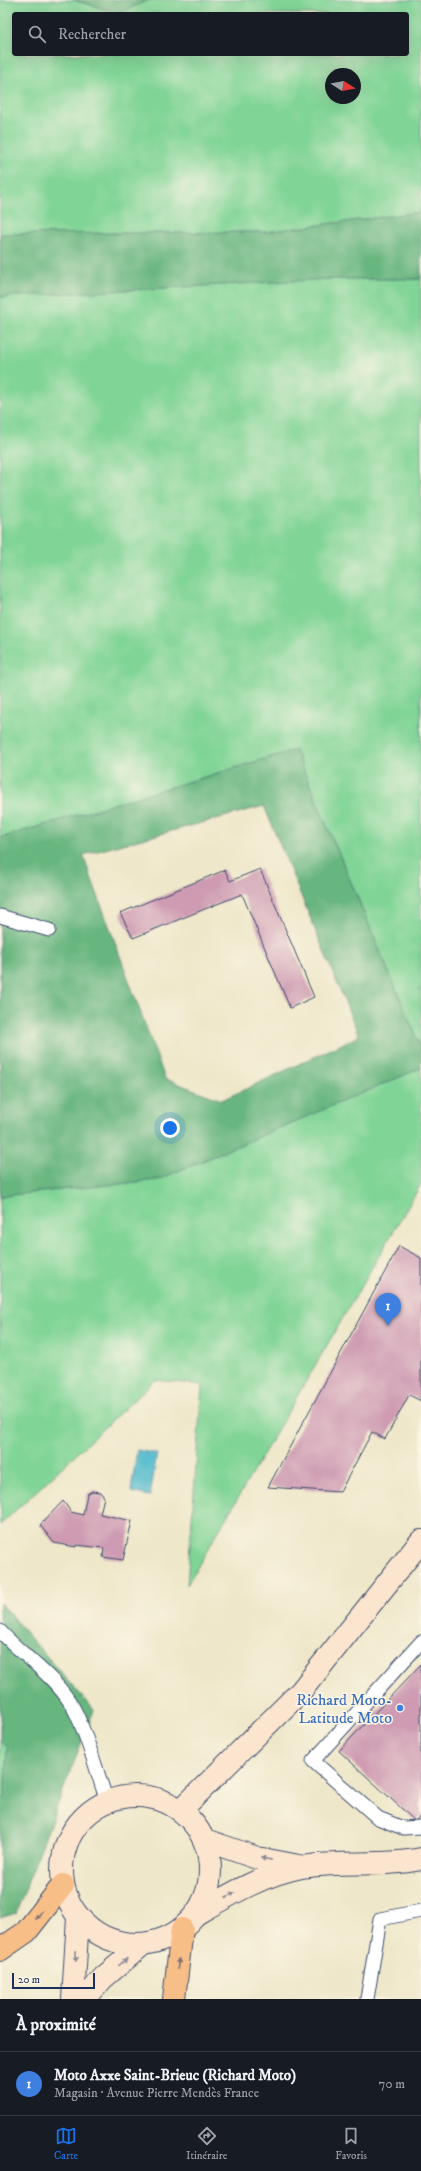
<!DOCTYPE html>
<html lang="fr">
<meta charset="utf-8">
<style>
:root{--surface:#171b24;--page:#20242c;--text:#f1f3f6;--muted:#9ea1a6;--line:#363941;--accent:#1a73e8}
body{margin:0;font-family:"IM FELL DW Pica",serif;background:var(--page);color:var(--text)}
.compass{position:absolute;left:325px;top:68px;width:36px;height:36px;border-radius:50%;background:var(--surface);box-shadow:0 4px 16px #0002;rotate:101deg}
.scale{position:absolute;left:12px;bottom:10px;width:83px;box-sizing:border-box;padding-left:4px;border:2px solid #1b2f5e;border-top:0;font-size:11px;line-height:14px;white-space:nowrap;color:#1b2f5e;-webkit-text-stroke:3px #fcf5e5;paint-order:stroke}
.you{position:absolute;left:170px;top:1128px;width:14px;height:14px;margin:-10px;border:3px solid #fff;border-radius:50%;background:#1a73e8;box-shadow:0 0 0 6px #1a73e833}
.badge{display:grid;place-items:center;width:26px;height:26px;border-radius:50%;background:var(--accent);color:#fff;font-size:13px;font-weight:700}
.pin{position:absolute;translate:-50% -33px;filter:drop-shadow(0 1px 2px #0008)}
.pin::after{content:'';position:absolute;top:21px;width:14px;height:12px;background:inherit;clip-path:polygon(0 0,100% 0,50% 100%)}
.list{margin:0;padding:0;list-style:none}
h2{display:flex;justify-content:space-between;align-items:center;height:52px;margin:0;padding:0 16px;font-size:17px}
h2 small{font-size:13px;font-weight:400;color:var(--muted)}
.list li{display:grid;grid-template-columns:26px 1fr auto;gap:12px;align-items:center;box-sizing:border-box;height:64px;padding:0 16px;border-top:1px solid var(--line)}
.list b{display:block;font-size:15px;white-space:nowrap}
.list p{margin:0;font-size:13px;white-space:nowrap;color:var(--muted)}
.list em{font-size:13px;font-style:normal;color:var(--muted)}
.icon{flex:none;width:22px;height:22px;fill:none;stroke:currentColor;stroke-width:2;stroke-linecap:round;stroke-linejoin:round}
.map{position:relative;flex:none;width:421px;height:1999px;overflow:hidden}
.search{position:absolute;background:var(--surface);box-shadow:0 4px 16px #0002;left:12px;right:12px;top:12px;height:44px;display:flex;align-items:center;gap:10px;box-sizing:border-box;padding:0 14px;border-radius:4px;color:var(--muted);font-size:15px}
.sheet{height:116px;background:var(--surface)}
nav{display:flex;justify-content:space-around;align-items:center;box-sizing:border-box;height:56px;border-top:1px solid var(--line);background:var(--surface);font-size:11px;color:var(--muted)}
nav a{display:grid;justify-items:center;gap:2px}
nav .on{color:var(--accent)}
.map>svg:first-child{display:block}
.green{fill:#80d496;stroke:#4e827a;fill-rule:evenodd}
.forest{fill:#68b67f;stroke:#42726e;fill-rule:evenodd}
.water{fill:#4fb9cc;stroke:#357495}
.building{fill:#ce9bb2}
.lines{fill:none;stroke-linecap:round;stroke-linejoin:round}
.lane-casing{stroke:#3b4b6e;stroke-width:15}
.secondary-casing{stroke:#3b4b6e;stroke-width:24}
.highway-casing{stroke:#3b4b6e;stroke-width:24}
.lane{stroke:#fff;stroke-width:13}
.secondary{stroke:#fce5cf;stroke-width:22}
.highway{stroke:#f7be88;stroke-width:22}
.oneway{fill:#8c8a96}
.oneway2{fill:#7e6f71}
.shop-dot{fill:#3f7fe0;stroke:#fcf5e5;stroke-width:1.5}
.labels{text-anchor:middle;stroke-width:3;stroke-linejoin:round;paint-order:stroke}
.shop-label{font-size:16px;fill:#366cbe;stroke:#fcf5e5;text-anchor:end}
</style>
<div class="map">
<svg width="421" height="1999" viewBox="0 0 421 1999">
<rect width="100%" height="100%" fill="#fcf5e5"/>
<filter id="ink" filterUnits="userSpaceOnUse"><feTurbulence type="fractalNoise" baseFrequency=".025" numOctaves="2"/><feDisplacementMap in="SourceGraphic" scale="8" xChannelSelector="R" yChannelSelector="G"/><feConvolveMatrix kernelMatrix="1 2 1 2 8 2 1 2 1" color-interpolation-filters="sRGB"/></filter>
<filter id="wash" filterUnits="userSpaceOnUse"><feTurbulence type="fractalNoise" baseFrequency=".012" numOctaves="4" result="noise"/><feDisplacementMap in="SourceGraphic" scale="16" xChannelSelector="R" yChannelSelector="G"/><feGaussianBlur stdDeviation="0.9" result="paint"/><feColorMatrix in="noise" values="0 0 0 0 0 0 0 0 0 0 0 0 0 0 0 0 0 1.4 0 .05"/><feComposite in="paint" operator="in"/></filter>
<g filter="url(#wash)">
<rect width="100%" height="100%" fill="#eee7c9"/>
<g class="green">
<path d="M0,0H73L119,13L149,0H421V212L265,232L5,234L0,235ZM14,14H407V54H14ZM331,74H355V98H331Z"/>
<polygon points="329,279 421,279 421,1048 295,750 0,838 0,297"/>
<polygon points="421,1068 421,1184 187,1585 202,1385 155,1380 0,1525 0,1196 157,1180"/>
<polygon points="0,1740 7,1748 4,1797 0,1801"/>
</g>
<g class="forest">
<polygon points="73,0 149,0 119,13"/>
<polygon points="421,212 421,279 329,279 0,297 0,235 5,234 265,232"/>
<path d="M295,750L421,1048V1068L157,1180L0,1196V838ZM264,806L359,1036L222,1100L165,1079L83,855Z"/>
<polygon points="0,1603 94,1710 16,1913 0,1918 0,1801 4,1797 7,1748 0,1740"/>
</g>
<polygon class="water" points="137,1450 157,1454 150,1496 131,1492"/>
<g id="blocks">
<g class="building">
<polygon points="260,869 314,997 290,1008 242,894 133,938 120,913 225,870 230,881"/>
<polygon points="399,1246 421,1258 421,1401 409,1395 385,1439 372,1432 340,1492 268,1487"/>
<polygon points="92,1491 100,1492 104,1497 100,1514 132,1521 123,1560 103,1557 104,1548 76,1545 76,1547 54,1543 40,1525 63,1501 71,1512 83,1515 87,1494"/>
<polygon points="421,1664 421,1815 415,1821 339,1751"/>
</g>
</g>
</g>
<g filter="url(#ink)">
<use href="#blocks" fill-opacity="0" stroke="#3b4b6e" stroke-width="1"/>
<g class="lines">
<defs>
<g id="lane">
<polyline points="0,916 49,930"/>
<path d="M0,1631C24,1657 59,1679 75,1711C88,1737 97,1773 107,1801"/>
<polyline points="421,1642 313,1761 378,1818 403,1828 421,1827"/>
<polyline points="367,1999 380,1919 421,1911"/>
</g>
<g id="secondary">
<circle cx="136" cy="1870" r="74"/>
<polyline points="181,1810 301,1691 421,1541"/>
<polyline points="205,1840 257,1858 299,1866"/>
<path d="M196,1914C229,1895 264,1874 302,1867C341,1860 382,1867 421,1859"/>
<polyline points="73,1999 78,1917"/>
<polyline points="85,1999 103,1978 143,1944"/>
</g>
<g id="highway">
<polyline points="0,1950 26,1932 63,1885"/>
<polyline points="174,1999 182,1929"/>
</g>
</defs>
<use href="#lane" class="lane-casing"/>
<use href="#secondary" class="secondary-casing"/>
<use href="#highway" class="highway-casing"/>
<use href="#lane" class="lane"/>
<use href="#secondary" class="secondary"/>
<use href="#highway" class="highway"/>
</g>
<defs><path id="oneway-solid" d="M-6-.8H1V-3.2L6.5 0L1 3.2V.8H-6Z"/></defs>
<g class="oneway">
<use href="#oneway-solid" transform="translate(266 1859) rotate(-169)"/>
<use href="#oneway-solid" transform="translate(230 1895) rotate(-28)"/>
<use href="#oneway-solid" transform="translate(76 1956) rotate(92)"/>
<use href="#oneway-solid" transform="translate(123 1962) rotate(-40)"/>
</g>
<g class="oneway2">
<use href="#oneway-solid" transform="translate(39 1915) rotate(128)"/>
<use href="#oneway-solid" transform="translate(178 1964) rotate(-83)"/>
</g>
</g>
<circle class="shop-dot" cx="400" cy="1708" r="4"/>
<g class="labels">
<g class="shop-label">
<text x="392" y="1705">Richard Moto-<tspan x="392" dy="18">Latitude Moto</tspan></text>
</g>
</g>
</svg>
<svg class="compass" viewBox="-18 -18 36 36"><path d="M0-13l5 13h-10z" fill="#e53935"/><path d="M0 13l5-13h-10z" fill="#9ea1a6"/></svg>
<div class="scale">20 m</div>
<div class="you"></div>
<div class="pin badge" style="left:388px;top:1326px;background:#3f7fe0">1</div>
<div class="search"><svg class="icon" aria-label="search" viewBox="0 0 24 24"><circle cx="10" cy="10" r="6"/><path d="M15 15l6 6"/></svg>Rechercher</div>
</div>
<section class="sheet">
<h2>À proximité<small></small></h2>
<ul class="list">
<li><span class="badge" style="background:#3f7fe0">1</span><div><b>Moto Axxe Saint-Brieuc (Richard Moto)</b><p>Magasin · Avenue Pierre Mendès France</p></div><em>70 m</em></li>
</ul>
</section>
<nav>
<a class="on"><svg class="icon" aria-label="map" viewBox="0 0 24 24"><path d="M3 6l6-2 6 2 6-2v14l-6 2-6-2-6 2zM9 4v14M15 6v14"/></svg>Carte</a>
<a><svg class="icon" aria-label="directions" viewBox="0 0 24 24"><path d="M12 3l9 9-9 9-9-9zM9 14v-3h6M13 9l2 2-2 2"/></svg>Itinéraire</a>
<a><svg class="icon" aria-label="saved" viewBox="0 0 24 24"><path d="M7 4h10v16l-5-4-5 4z"/></svg>Favoris</a>
</nav>
